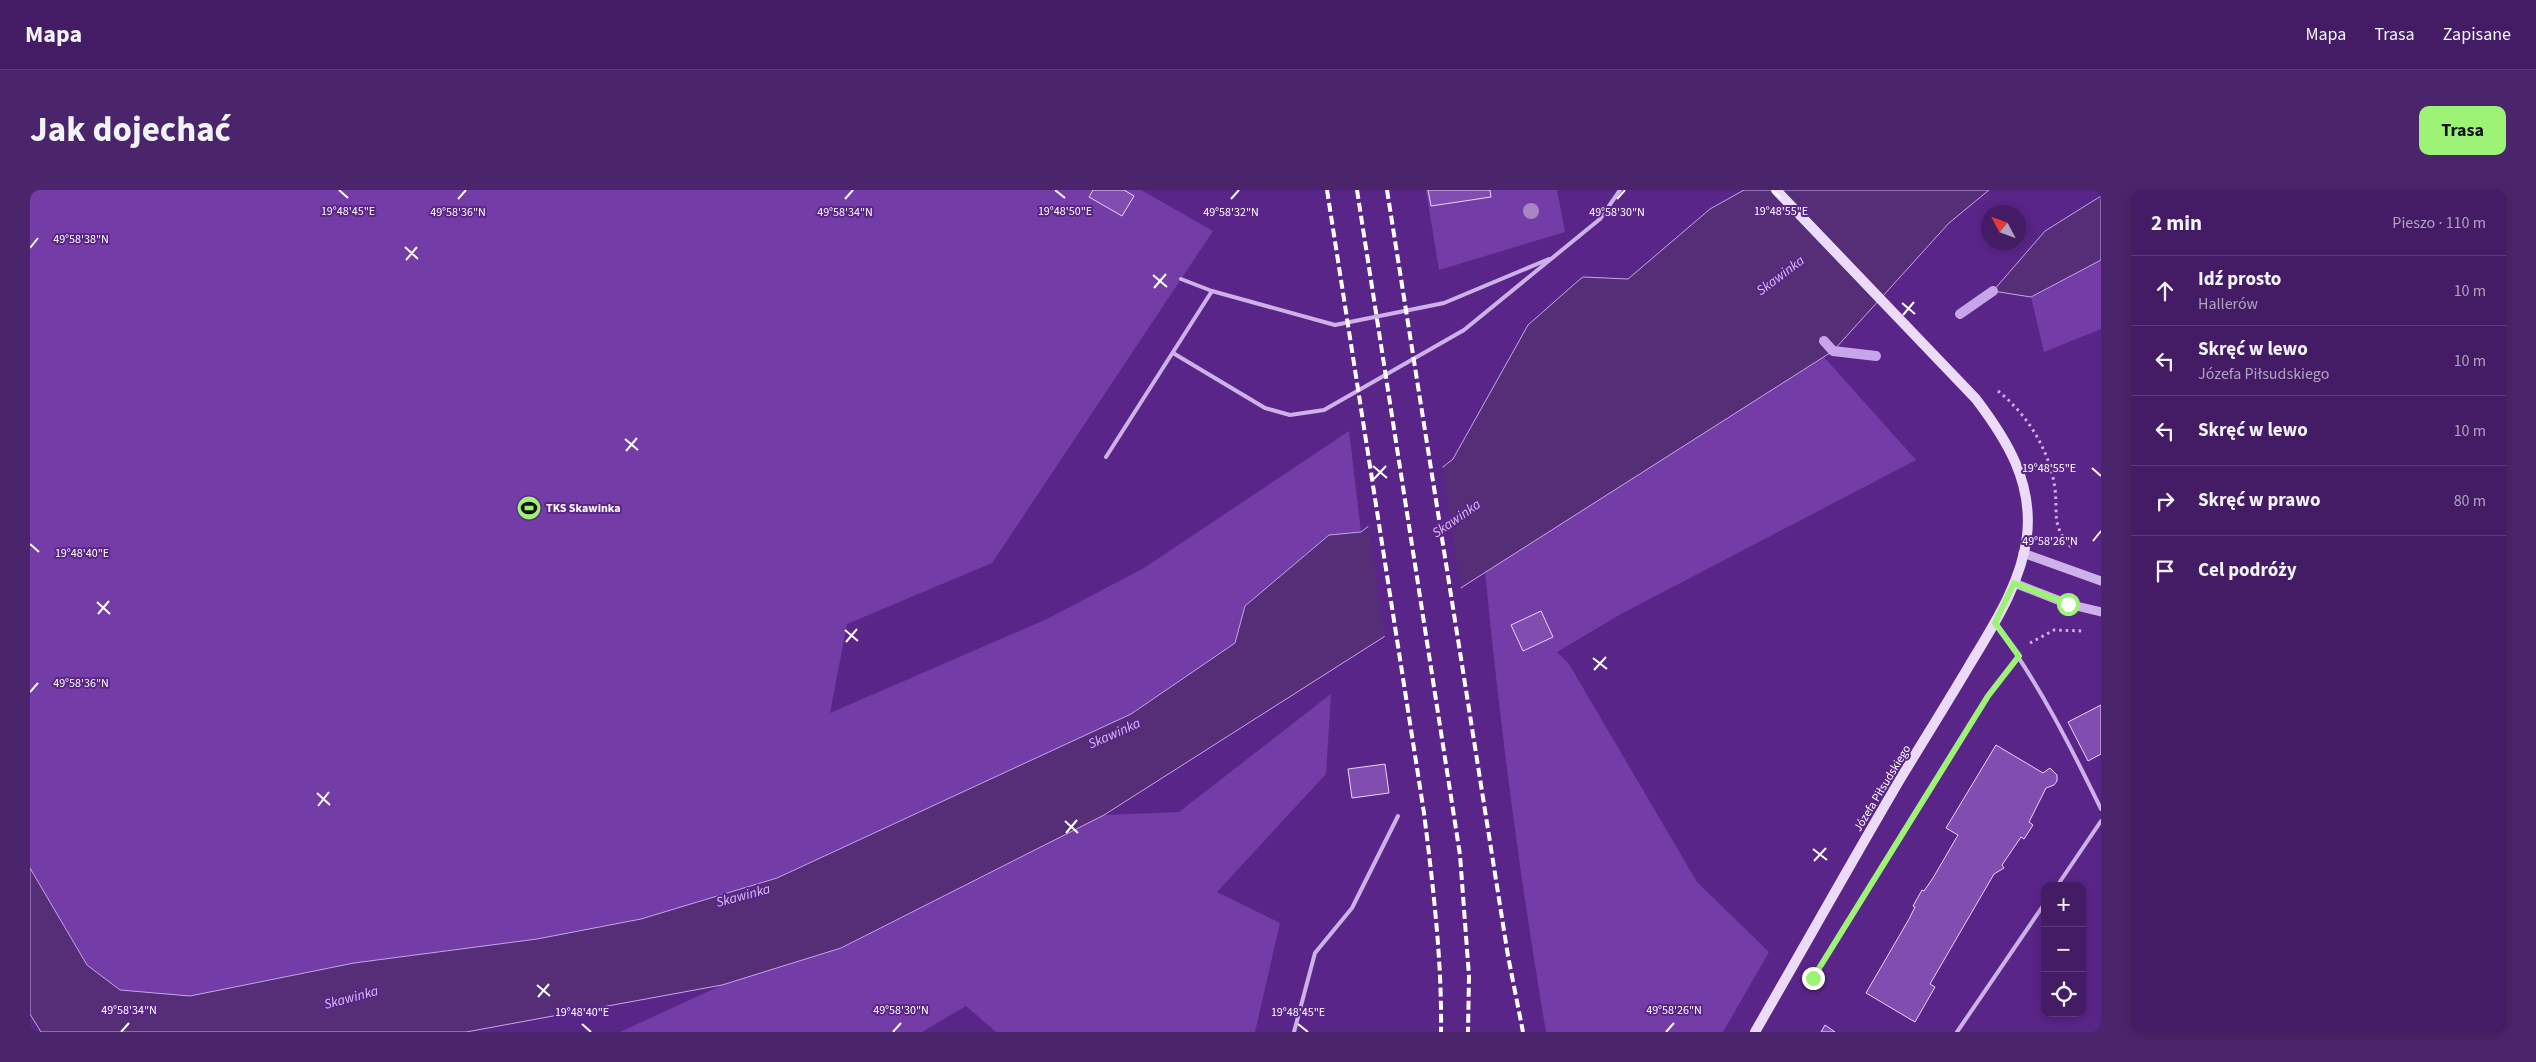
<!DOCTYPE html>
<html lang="pl">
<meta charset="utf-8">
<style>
:root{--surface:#441c66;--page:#4b256c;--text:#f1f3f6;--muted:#afa1bf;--line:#5c3a7a;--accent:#9df375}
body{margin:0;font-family:"Source Sans 3",sans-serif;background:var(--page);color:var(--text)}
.controls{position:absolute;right:15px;bottom:15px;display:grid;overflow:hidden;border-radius:10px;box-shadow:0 2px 12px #0003}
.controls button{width:45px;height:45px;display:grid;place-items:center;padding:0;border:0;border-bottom:1px solid var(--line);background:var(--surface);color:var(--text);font:25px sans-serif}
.compass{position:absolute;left:1951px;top:15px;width:45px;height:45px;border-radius:50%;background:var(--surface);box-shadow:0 2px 12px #0003;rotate:311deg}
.stop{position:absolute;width:15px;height:15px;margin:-11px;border:4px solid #9df375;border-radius:50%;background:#fff}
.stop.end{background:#9df375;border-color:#fff;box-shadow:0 1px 5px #0008}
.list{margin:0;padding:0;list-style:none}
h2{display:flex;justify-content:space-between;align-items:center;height:65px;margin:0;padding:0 20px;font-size:21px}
h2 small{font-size:16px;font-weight:400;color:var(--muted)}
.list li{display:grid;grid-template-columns:32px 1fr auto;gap:15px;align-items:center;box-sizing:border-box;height:70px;padding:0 20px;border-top:1px solid var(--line)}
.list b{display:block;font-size:19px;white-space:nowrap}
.list p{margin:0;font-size:16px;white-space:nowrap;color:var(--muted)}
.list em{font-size:16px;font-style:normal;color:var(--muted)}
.icon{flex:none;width:28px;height:28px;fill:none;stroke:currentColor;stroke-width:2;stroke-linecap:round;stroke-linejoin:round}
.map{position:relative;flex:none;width:2071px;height:842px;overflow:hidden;border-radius:10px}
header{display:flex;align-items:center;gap:30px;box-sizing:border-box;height:70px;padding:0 25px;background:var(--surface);border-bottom:1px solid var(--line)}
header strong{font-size:24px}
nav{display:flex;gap:28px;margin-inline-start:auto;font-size:18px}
.intro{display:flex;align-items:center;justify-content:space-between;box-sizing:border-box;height:120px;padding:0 30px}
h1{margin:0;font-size:35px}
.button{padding:12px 22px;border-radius:10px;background:var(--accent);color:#111;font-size:18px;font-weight:700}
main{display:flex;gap:30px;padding:0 30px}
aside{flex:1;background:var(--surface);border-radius:10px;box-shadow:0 2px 12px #0003}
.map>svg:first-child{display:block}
.green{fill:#743ca7}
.water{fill:#562e78;stroke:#c8a5ea}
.pier{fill:#5a2588}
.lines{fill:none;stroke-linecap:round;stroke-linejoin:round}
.stream{stroke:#c8a5ea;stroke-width:10}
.building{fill:#814db0;stroke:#e7d5f7}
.path{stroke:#ceb1e9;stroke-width:3;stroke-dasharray:2.5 4;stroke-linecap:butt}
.service{stroke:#ceb1e9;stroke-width:4}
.tertiary{stroke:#ceb1e9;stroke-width:9}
.secondary{stroke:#ebdbf8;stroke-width:10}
.rail{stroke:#fff;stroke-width:4;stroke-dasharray:9 4;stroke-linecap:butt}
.tree{fill:#a886c5}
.route{stroke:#9df375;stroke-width:6}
.ticks{fill:none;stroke:#fff;stroke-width:2}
.labels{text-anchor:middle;stroke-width:4;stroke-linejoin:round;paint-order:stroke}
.poi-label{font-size:12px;font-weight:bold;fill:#fff;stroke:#5a2588;text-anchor:start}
.street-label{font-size:12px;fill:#fff;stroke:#5a2588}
.water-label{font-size:14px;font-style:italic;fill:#d7bdf0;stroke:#5a2588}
.ticks-label{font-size:12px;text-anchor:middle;fill:#fff;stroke:#5a2588;stroke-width:4;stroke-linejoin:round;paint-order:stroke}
</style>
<header>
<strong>Mapa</strong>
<nav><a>Mapa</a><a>Trasa</a><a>Zapisane</a></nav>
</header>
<div class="intro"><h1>Jak dojechać</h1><a class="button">Trasa</a></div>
<main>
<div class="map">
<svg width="2071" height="842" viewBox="0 0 2071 842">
<rect width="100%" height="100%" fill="#5a2588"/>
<g class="green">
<polygon points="0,0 1111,0 1183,41 962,373 817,434 800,523 1017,429 1114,378 1319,241 1331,342 1299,345 1215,416 1205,453 1102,524 747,688 611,729 507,749 324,773 160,806 90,800 57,775 0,678"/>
<polygon points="1396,0 1527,0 1535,42 1409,80"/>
<polygon points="2071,70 2071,139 2014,162 2001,107"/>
<path d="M1794,167L1886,270L1591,424L1527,462L1539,474L1667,692L1739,762L1693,842H1516C1490,689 1470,536 1455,381Z"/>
<polygon points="1301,504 1296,584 1187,702 1250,733 1225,842 966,842 936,816 892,842 590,842 692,795 811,758 1074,625 1149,622"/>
</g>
<g class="water">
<polygon points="1714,0 1959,0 1919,33 1803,161 1074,625 811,758 692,795 436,842 11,842 0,824 0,678 57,775 90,800 160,806 324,773 507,749 611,729 747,688 1101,524 1205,453 1215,416 1299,345 1331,342 1423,269 1498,135 1549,90 1553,87 1598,89 1680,19"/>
<polygon points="2071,6 2071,70 2001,107 1963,101 2015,41"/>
</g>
<polygon class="pier" points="1412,274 1431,400 1355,448 1338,334"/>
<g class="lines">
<g class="stream">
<polyline points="1930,124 1963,101"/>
<polyline points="1794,151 1803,161 1846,166"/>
</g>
</g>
<g class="building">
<polygon points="1063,0 1094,0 1104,6 1092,26 1059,7"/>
<polygon points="1398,0 1460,0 1461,7 1401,16"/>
<polygon points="1511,421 1523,447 1493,461 1481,435"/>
<polygon points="2071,515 2071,564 2058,571 2038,532"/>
<polygon points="1966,555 2013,583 2020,578 2027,585 2027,591 2024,595 2016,598 1999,632 2003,635 1994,649 1991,647 1972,675 1974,678 1964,684 1900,794 1905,797 1885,832 1836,803 1879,729 1885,717 1883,716 1892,700 1894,701 1903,688 1928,645 1916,638"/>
<polygon points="1355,574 1359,603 1322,608 1318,579"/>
<polygon points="1795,835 1805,842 1791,842"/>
</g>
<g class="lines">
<g class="path">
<path d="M1968,201C1998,225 2020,261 2025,299C2028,325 2021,335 2041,357"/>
<polyline points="2000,453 2024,440 2055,441"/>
<polyline points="1789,778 1958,506 1977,481"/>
</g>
<g class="service">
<polyline points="1151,89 1182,101 1305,135 1414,113 1519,69"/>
<polyline points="1143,163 1235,218 1260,225 1294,220 1434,140 1570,29 1590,0"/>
<polyline points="1076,267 1182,101"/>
<path d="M1966,435C2008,492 2040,555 2071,619"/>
<polyline points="2027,696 2071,631"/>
<polyline points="1264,842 1285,763 1322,718 1368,626"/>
<polyline points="1927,842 2015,713"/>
</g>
<g class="tertiary">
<polyline points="1993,363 2071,391"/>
<polyline points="1984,393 2038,414 2071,422"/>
</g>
<path class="secondary" d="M1725,842C1774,757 1822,671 1872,586C1894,550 1917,513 1939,476C1963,436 1991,394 1997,346C2003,292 1977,250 1946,209L1746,0"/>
<g class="rail">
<path d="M1297,0L1394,623C1403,696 1412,769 1411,842"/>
<polyline points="1327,0 1430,665 1439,786 1438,842"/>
<polyline points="1357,0 1478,766 1493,842"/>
</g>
</g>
<circle class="tree" cx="1501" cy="21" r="8"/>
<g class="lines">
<polyline class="route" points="1783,788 1958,506 1989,466 1965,433 1984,393 2038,414"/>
</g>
<path class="ticks" d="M309,0L318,8M1025,0L1035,8M1742,0L1751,8M428,9L436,0M815,9L823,0M1201,9L1209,0M1587,9L1595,0M375,57L388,69M0,58L8,48M376,70L387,57M1123,85L1137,97M1124,98L1136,84M1872,113L1885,124M1873,125L1884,112M595,249L608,260M596,261L607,248M1343,276L1357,288M2062,278L2071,286M1344,289L1356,276M2063,351L2071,341M0,354L9,362M67,412L80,424M68,424L79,411M815,440L828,451M816,452L827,439M1563,468L1577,479M1564,480L1576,467M0,502L8,493M287,603L300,615M288,616L299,602M1035,631L1048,643M1036,643L1047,630M1783,659L1797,670M1784,671L1796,658M507,795L520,806M508,807L519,794M552,834L561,842M1268,834L1278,842M91,842L99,833M863,842L871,833M1636,842L1644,833"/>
<defs>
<symbol id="stadium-disc" viewBox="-11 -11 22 22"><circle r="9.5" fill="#9df375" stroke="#5a2588"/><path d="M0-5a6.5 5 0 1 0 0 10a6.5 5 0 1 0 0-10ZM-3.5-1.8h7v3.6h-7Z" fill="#111"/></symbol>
</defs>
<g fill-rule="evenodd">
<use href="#stadium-disc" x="485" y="304" width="28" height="28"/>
</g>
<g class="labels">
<g class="poi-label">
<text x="516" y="322">TKS Skawinka</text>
</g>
<g class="street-label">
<text transform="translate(1852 598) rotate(-59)" y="4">Józefa Piłsudskiego</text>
</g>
<g class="water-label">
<text transform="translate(1750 85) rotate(-37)" y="5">Skawinka</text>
<text transform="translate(1426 328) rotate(-35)" y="5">Skawinka</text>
<text transform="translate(1084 543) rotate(-24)" y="5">Skawinka</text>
<text transform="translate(713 705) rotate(-15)" y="5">Skawinka</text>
<text transform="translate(321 807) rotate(-15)" y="5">Skawinka</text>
</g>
</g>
<g class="ticks-label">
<text x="318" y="25">19°48'45"E</text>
<text x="1035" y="25">19°48'50"E</text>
<text x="1751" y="25">19°48'55"E</text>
<text x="428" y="26">49°58'36"N</text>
<text x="815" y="26">49°58'34"N</text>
<text x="1201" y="26">49°58'32"N</text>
<text x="1587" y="26">49°58'30"N</text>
<text x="51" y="53">49°58'38"N</text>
<text x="2019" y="282">19°48'55"E</text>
<text x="2020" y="355">49°58'26"N</text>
<text x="52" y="367">19°48'40"E</text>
<text x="51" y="497">49°58'36"N</text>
<text x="99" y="824">49°58'34"N</text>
<text x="871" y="824">49°58'30"N</text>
<text x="1644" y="824">49°58'26"N</text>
<text x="552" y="826">19°48'40"E</text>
<text x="1268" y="826">19°48'45"E</text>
</g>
</svg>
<div class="controls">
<button>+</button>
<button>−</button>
<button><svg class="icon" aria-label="locate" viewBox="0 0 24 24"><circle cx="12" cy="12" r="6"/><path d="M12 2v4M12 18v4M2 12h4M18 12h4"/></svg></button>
</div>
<svg class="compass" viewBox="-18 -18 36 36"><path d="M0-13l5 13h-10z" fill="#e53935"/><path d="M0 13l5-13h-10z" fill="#afa1bf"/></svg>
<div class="stop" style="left:2038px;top:414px"></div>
<div class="stop end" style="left:1783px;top:788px"></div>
</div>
<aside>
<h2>2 min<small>Pieszo · 110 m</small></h2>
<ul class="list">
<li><svg class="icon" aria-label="ahead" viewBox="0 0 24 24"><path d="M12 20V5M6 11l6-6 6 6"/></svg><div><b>Idź prosto</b><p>Hallerów</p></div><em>10 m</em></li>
<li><svg class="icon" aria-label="left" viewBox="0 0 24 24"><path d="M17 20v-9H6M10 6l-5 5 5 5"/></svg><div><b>Skręć w lewo</b><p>Józefa Piłsudskiego</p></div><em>10 m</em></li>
<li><svg class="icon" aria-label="left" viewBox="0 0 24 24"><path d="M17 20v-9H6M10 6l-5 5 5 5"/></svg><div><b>Skręć w lewo</b></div><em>10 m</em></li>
<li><svg class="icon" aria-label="right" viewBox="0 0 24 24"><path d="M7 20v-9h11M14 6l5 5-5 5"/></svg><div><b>Skręć w prawo</b></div><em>80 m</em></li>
<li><svg class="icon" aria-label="arrive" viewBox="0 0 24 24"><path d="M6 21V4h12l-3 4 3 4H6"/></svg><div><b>Cel podróży</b></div></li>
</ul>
</aside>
</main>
